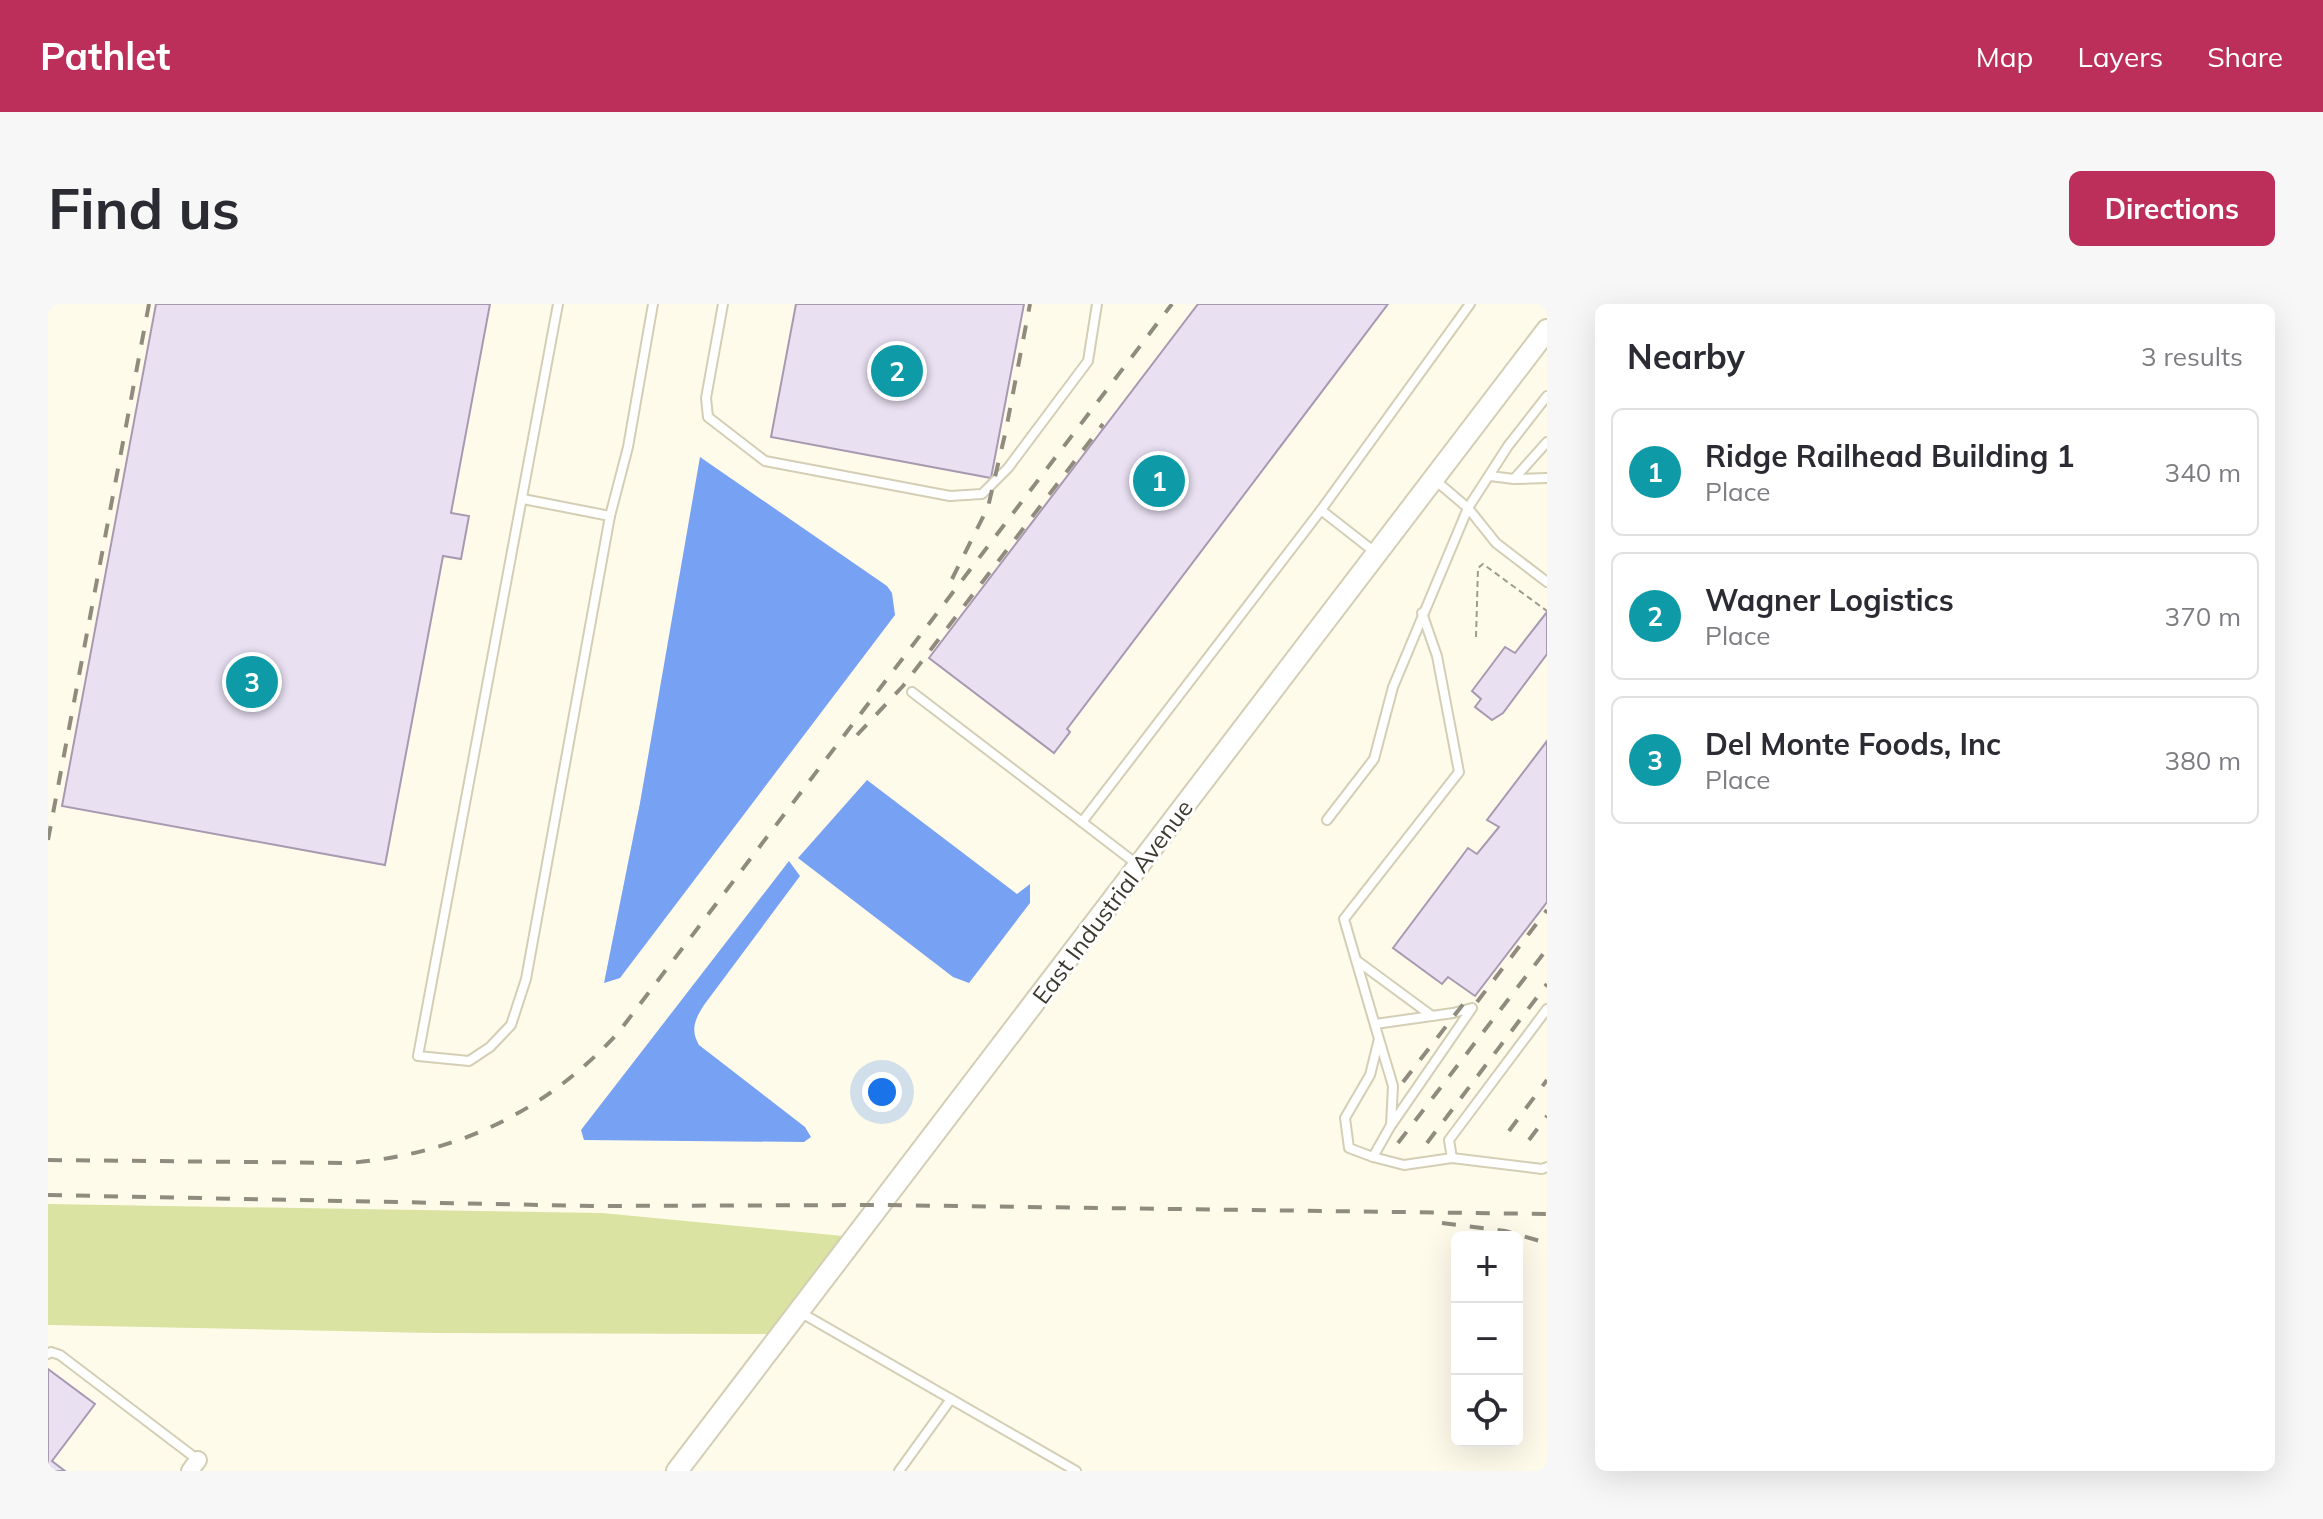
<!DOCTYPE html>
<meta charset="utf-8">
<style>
:root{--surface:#fff;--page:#f7f7f7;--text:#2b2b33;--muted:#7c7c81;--line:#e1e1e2;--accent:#bd2f5b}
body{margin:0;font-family:Mulish,sans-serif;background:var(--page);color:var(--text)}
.controls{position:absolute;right:24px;bottom:24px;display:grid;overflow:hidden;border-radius:12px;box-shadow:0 8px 32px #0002}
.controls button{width:72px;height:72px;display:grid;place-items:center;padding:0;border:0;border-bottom:2px solid var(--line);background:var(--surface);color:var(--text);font:40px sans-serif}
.you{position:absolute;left:834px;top:788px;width:28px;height:28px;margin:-20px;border:6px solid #fff;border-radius:50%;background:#1a73e8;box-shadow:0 0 0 12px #1a73e833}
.badge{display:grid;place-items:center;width:52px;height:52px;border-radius:50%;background:var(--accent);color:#fff;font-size:26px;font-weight:700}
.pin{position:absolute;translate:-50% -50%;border:4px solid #fff;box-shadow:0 2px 8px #0006}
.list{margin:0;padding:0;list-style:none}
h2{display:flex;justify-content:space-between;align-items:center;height:104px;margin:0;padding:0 32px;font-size:34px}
h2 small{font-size:26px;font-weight:400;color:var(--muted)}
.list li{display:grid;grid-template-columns:52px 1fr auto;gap:24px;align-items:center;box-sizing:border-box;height:128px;margin:0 16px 16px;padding:0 16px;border:2px solid var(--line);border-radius:12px}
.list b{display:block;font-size:30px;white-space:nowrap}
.list p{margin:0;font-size:26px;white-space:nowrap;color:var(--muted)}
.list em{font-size:26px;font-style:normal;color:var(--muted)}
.icon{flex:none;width:44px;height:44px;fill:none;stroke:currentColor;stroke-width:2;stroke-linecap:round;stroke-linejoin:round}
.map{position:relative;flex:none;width:1499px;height:1167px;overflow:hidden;border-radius:12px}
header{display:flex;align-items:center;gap:48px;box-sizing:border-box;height:112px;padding:0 40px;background:var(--accent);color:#fff}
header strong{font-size:38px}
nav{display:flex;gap:44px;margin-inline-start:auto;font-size:28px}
.intro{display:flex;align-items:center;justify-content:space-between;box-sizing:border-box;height:192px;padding:0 48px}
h1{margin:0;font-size:56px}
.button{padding:20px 36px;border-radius:12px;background:var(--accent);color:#fff;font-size:28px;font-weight:700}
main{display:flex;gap:48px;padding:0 48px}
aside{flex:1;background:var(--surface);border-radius:12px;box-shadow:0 8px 32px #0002}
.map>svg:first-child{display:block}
.green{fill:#dae3a2}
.water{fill:#77a1f3}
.building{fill:#e9e0f2;stroke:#a69ab1;stroke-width:2}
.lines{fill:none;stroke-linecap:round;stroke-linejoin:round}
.service-casing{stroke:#d3ceb4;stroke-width:12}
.minor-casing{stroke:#d3ceb4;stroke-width:20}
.tertiary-casing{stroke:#d3ceb4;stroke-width:24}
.path{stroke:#9e9b8e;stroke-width:2;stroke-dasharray:6 4;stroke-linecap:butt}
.service{stroke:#fff;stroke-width:8}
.minor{stroke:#fff;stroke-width:16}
.tertiary{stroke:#fff;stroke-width:20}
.rail{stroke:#8f8c7f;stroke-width:4;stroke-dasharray:14 14;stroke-linecap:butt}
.labels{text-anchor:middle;stroke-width:6;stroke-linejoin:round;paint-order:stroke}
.street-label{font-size:24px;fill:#3c3a2f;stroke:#fff}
</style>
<header>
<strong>Pathlet</strong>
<nav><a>Map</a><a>Layers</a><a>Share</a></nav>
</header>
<div class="intro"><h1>Find us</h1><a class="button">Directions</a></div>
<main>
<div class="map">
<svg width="1499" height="1167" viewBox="0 0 1499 1167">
<rect width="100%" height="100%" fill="#fffbeb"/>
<polygon class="green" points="0,900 554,909 795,932 722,1030 383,1029 0,1021"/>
<g class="water">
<polygon points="652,153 839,282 844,289 847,311 572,674 556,679 592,499"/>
<polygon points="819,476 969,590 982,580 982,599 921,679 905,673 750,554"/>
<path d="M741,557L752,572L656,701C647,715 642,726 651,741L757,823L763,833L756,838L536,836L533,826Z"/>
</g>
<g class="building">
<polygon points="108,0 442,0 403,209 421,212 413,255 395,252 337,561 14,502"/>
<polygon points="748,0 976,0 943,174 723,133"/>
<polygon points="1150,0 1340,0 1019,425 1022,428 1006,449 881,354"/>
<polygon points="1499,308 1499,350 1455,409 1444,416 1427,403 1433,395 1424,387 1457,343 1467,349"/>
<polygon points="1499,437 1499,598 1427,692 1400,673 1394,680 1345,644 1420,544 1429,550 1451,523 1439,516"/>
<polygon points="0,1065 47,1100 4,1157 17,1167 0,1167"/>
</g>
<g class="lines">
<defs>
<g id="service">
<polyline points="510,0 370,752 421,757 442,743 463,721 478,675 562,212 580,143 605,0"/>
<polyline points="675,0 658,94 660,113 717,157 902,192 934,190 960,164 1040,57 1049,0"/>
<polyline points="1499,92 1460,142 1420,204 1448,239 1499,278"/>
<polyline points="1442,172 1466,175 1499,174"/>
<polyline points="1466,175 1499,138"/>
<polyline points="475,195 562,212"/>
<polyline points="1273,206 1422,0"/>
<polyline points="864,388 1034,518"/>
<polyline points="1279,516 1326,455 1345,383 1420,204 1387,176"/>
<polyline points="1090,561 1034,518 1273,206 1328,249"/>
<polyline points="1308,656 1384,712"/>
<polyline points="1327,720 1405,709 1424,704 1344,820"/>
<polyline points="1331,735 1345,782 1343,821 1325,853 1301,844 1297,814 1322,771 1331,735 1296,615 1411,468 1389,352 1374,309"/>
<polyline points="1325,853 1356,861 1404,854 1494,865 1499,863"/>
<polyline points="1404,854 1401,836 1499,705"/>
<polyline points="750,1007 1028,1167"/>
<polyline points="0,1050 3,1048 12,1051 150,1156"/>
<polyline points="851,1167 903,1095"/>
</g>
<polyline id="minor" points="142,1167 150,1156"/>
<polyline id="tertiary" points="629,1167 1499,26"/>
</defs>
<use href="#service" class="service-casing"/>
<use href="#minor" class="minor-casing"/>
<use href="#tertiary" class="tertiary-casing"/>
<polyline class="path" points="1428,333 1430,264 1435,260 1499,307"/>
<use href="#service" class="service"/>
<use href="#minor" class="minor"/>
<use href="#tertiary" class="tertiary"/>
<g class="rail">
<polyline points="904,275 940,203 958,126 982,0"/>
<polyline points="809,431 855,382 1055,120"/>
<polyline points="0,536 101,0"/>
<polyline points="1429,698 1499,606"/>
<polyline points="1355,778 1423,690"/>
<polyline points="1461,827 1499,776"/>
<polyline points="1481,836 1499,812"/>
<polyline points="1350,839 1499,645"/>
<polyline points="1379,839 1499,680"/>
<path d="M0,856L301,859C409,850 497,808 570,729L1124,0"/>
<polyline points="0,891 545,902 832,901 1499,910"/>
<polyline points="1394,919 1457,927 1499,939"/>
</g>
</g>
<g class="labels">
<g class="street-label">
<text transform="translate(1065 598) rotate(-53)" y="8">East Industrial Avenue</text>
</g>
</g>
</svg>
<div class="controls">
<button>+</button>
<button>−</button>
<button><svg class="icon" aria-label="locate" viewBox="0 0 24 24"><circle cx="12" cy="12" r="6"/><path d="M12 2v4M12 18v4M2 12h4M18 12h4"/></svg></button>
</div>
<div class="you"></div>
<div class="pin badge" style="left:1111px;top:177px;background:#0f9aa8">1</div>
<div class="pin badge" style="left:849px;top:67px;background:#0f9aa8">2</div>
<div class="pin badge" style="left:204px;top:378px;background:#0f9aa8">3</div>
</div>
<aside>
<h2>Nearby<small>3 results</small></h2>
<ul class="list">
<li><span class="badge" style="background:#0f9aa8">1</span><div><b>Ridge Railhead Building 1</b><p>Place</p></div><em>340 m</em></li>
<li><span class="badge" style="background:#0f9aa8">2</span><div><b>Wagner Logistics</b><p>Place</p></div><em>370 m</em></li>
<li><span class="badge" style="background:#0f9aa8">3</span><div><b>Del Monte Foods, Inc</b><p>Place</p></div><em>380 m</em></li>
</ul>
</aside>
</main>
